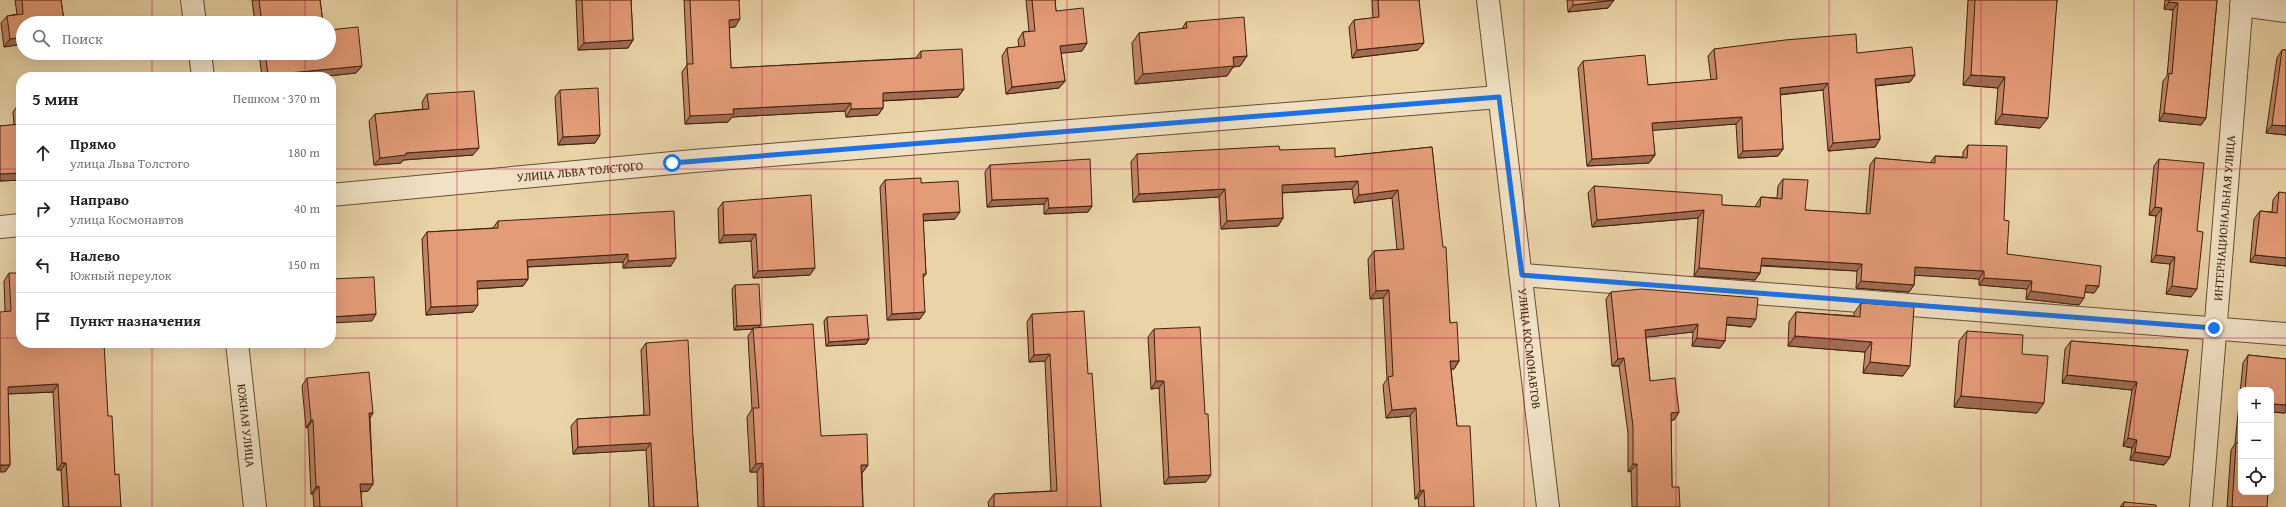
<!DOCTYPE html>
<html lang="ru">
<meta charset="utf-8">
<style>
:root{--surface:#fff;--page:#f6f6f6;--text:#202124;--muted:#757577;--line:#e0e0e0}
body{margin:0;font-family:"Gentium Book Plus",serif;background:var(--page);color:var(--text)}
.controls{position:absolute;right:12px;bottom:12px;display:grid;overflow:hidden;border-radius:8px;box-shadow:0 4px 16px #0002}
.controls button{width:36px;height:36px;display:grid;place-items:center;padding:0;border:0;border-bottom:1px solid var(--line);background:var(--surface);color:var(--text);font:20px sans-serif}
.stop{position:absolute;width:12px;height:12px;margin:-9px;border:3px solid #1a73e8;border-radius:50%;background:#fff}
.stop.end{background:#1a73e8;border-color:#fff;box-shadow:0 1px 4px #0008}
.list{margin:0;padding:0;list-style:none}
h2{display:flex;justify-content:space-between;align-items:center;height:52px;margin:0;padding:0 16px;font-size:17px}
h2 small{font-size:13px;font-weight:400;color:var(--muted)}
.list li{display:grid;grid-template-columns:26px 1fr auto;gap:12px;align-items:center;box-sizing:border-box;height:56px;padding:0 16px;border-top:1px solid var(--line)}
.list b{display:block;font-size:15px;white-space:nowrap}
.list p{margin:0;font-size:13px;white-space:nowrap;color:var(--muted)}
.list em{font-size:13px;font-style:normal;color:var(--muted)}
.icon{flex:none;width:22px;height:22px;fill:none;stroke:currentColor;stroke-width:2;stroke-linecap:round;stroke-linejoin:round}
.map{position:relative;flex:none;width:2286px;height:507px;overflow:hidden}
.search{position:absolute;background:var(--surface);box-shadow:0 4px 16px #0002;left:16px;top:16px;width:320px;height:44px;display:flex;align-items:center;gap:10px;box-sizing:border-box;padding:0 14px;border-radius:22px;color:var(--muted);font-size:15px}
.panel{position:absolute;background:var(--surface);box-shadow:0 4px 16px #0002;left:16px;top:72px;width:320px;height:276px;border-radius:16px}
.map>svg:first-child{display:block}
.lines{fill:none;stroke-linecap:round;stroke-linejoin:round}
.minor-casing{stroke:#674e33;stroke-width:24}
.minor{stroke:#f1e2c6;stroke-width:22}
.wall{fill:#c48567;stroke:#3c210c}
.shaded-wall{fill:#a06c54;stroke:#3c210c}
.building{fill:#e49b78;stroke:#3c210c}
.route{stroke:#1a73e8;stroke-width:5}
.grid{fill:none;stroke:#c2185b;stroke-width:1;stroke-opacity:0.55}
.labels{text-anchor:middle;stroke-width:3;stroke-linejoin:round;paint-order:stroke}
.street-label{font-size:12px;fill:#3c210c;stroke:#f1e2c6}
</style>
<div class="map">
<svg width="2286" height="507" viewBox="0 0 2286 507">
<rect width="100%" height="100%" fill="#e9d3a7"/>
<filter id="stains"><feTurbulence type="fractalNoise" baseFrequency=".005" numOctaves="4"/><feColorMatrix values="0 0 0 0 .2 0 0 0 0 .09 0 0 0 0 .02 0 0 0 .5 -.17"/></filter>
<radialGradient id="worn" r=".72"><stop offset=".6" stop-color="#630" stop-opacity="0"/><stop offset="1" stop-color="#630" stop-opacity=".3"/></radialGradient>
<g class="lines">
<defs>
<g id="minor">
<polyline points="192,0 195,23"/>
<path id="s1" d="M1488,0L1548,507"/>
<polyline points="2241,5 2286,11"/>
<polyline points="200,53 203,77"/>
<path id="s2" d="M331,195L694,161L1499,97"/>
<polyline points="0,227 21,225"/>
<polyline points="1522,275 2286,334"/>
<path id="s3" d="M237,343L255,507"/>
<path id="s4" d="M2201,507L2242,0"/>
</g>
</defs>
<use href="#minor" class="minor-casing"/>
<use href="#minor" class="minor"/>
</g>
<g class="wall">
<polygon points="15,0 61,0 64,21 62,23 23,23 23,44 4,47 1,23 7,16 17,14"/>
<polygon points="252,0 320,0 323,23 255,23"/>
<polygon points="576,0 631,0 633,40 628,48 578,50"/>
<polygon points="684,0 739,0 735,27 729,27 731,68 916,58 921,51 964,89 958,97 883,101 883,108 878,115 846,117 845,111 732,117 728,122 685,124 682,72 687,65"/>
<polygon points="1026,0 1055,0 1056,11 1087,43 1082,51 1061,53 1065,81 1059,88 1006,94 1002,56 1007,48 1019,47 1018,40 1023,32 1029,31"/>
<polygon points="1372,0 1419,0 1418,50 1352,58 1349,27 1354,20 1373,18"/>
<polygon points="1567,0 1614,0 1608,8 1568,12"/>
<polygon points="1968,0 2057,0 2040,128 1995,124 1998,88 1963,85"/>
<polygon points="2165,0 2217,0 2206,118 2201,125 2159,121 2163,81 2167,76 2173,10 2164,9"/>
<polygon points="1186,22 1247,56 1240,66 1233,67 1227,76 1135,84 1132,43 1139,33 1182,29"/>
<polygon points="1714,49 1857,53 1915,75 1910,82 1876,86 1880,139 1875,147 1828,151 1823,90 1780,95 1783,149 1778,156 1738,158 1736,124 1652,130 1655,155 1649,163 1587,166 1578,68 1583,61 1648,85 1711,80 1708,56"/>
<polygon points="2282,50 2286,50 2286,135 2266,133 2277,58"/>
<polygon points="259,53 329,53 362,66 356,73 319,77 262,77"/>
<polygon points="560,90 600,135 595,143 558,145 555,97"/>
<polygon points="427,94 473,155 403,160 401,163 374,165 369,121 375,114 423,109 422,102"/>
<polygon points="21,104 21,180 0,181 0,126 14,125 13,112 18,105"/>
<polygon points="1968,145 2004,220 2007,254 2099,286 2094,293 2085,292 2079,305 2026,299 2027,289 1979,285 1979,279 1915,275 1914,285 1909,292 1856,288 1857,271 1761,266 1760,273 1755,280 1694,276 1698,218 1592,227 1588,193 1594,186 1722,205 1755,207 1756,205 1761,197 1777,198 1778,186 1783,179 1805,210 1866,214 1870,165 1875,158 1930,163 1935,156 1963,157 1963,152"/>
<polygon points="1432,147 1450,323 1459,361 1454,369 1451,369 1457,426 1474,507 1419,507 1418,498 1415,499 1410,416 1386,418 1383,385 1387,379 1383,298 1370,299 1368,259 1374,251 1397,250 1392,198 1354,203 1352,189 1282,193 1283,218 1278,226 1221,229 1219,197 1133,202 1131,162 1137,154 1280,150 1335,157"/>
<polygon points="2159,159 2191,297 2166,294 2170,264 2151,262 2156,216 2149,215 2154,166"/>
<polygon points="990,165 1092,206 1088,212 1044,214 1044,204 987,207 985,172"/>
<polygon points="885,180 921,183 955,219 923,221 926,274 923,278 920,319 887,320 880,187"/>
<polygon points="2279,192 2286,266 2250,262 2254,219 2260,211 2272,212 2273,200"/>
<polygon points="723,202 810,275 753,278 751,241 719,243 718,209"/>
<polygon points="498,221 671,266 623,268 623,262 528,267 528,279 523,286 477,289 473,312 426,315 422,239 427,232 493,228"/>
<polygon points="9,273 108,416 115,475 121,507 63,507 61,470 57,470 53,392 8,394 10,465 5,472 5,311 4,281"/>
<polygon points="735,285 821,436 868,465 862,473 863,507 758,507 757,472 750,472 747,417 752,409 748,336 753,329 734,330 732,289"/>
<polygon points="1611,292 1751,327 1726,325 1725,341 1720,348 1692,346 1693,332 1646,337 1650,381 1679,412 1674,420 1671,420 1672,487 1680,507 1632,507 1631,471 1628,472 1628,433 1619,366 1612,366 1606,299"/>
<polygon points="1861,303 1903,376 1863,373 1865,352 1788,346 1789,322 1796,312 1854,316 1854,313"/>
<polygon points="1032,314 1088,374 1101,507 989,507 988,502 994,494 1051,491 1045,361 1029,362 1027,322"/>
<polygon points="827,317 869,339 866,344 826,346 824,321"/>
<polygon points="1154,329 1206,482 1164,484 1159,388 1151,389 1148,337"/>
<polygon points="1967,331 2022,354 2037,413 1954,407 1959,341"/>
<polygon points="2071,341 2188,350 2170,457 2164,465 2130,460 2132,448 2123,446 2132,390 2062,383 2065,349"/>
<polygon points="646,343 693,438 698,507 649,507 646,450 573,454 571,426 577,419 644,415 641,350"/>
<polygon points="2248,355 2286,359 2286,412 2285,413 2273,412 2271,390 2241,390 2241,492 2267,507 2227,507 2231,450 2235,444 2243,363"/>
<polygon points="307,378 373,413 370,418 373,484 368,491 361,492 362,507 314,507 313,494 311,494 308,427 306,428 302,386"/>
<polygon points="2124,502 2156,507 2120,507"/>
</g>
<g class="shaded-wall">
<polygon points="1614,0 1608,8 1568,12 1573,5"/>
<polygon points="2169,2 2178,3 2173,10 2164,9"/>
<polygon points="740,19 735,27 723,28 729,20"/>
<polygon points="64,21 62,23 50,23"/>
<polygon points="23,37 23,44 4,47 10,39"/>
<polygon points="633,40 628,48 578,50 584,43"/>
<polygon points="1087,43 1082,51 1055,54 1060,46"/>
<polygon points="1424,43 1418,50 1352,58 1357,50"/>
<polygon points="1247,56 1240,66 1233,67 1227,76 1135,84 1143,74 1233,57"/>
<polygon points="362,66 356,73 319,77 267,77 268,75"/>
<polygon points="1915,75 1910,82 1870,86 1875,79"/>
<polygon points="1971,75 2005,77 1998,88 1963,85"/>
<polygon points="1065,81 1059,88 1006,94 1012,87"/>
<polygon points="1828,83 1823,90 1774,95 1780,88"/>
<polygon points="964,89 958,97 877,101 883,93"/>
<polygon points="851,103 845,111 732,117 728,122 685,124 690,116 733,109"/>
<polygon points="883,108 878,115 846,117 851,109"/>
<polygon points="2164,113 2206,118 2201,125 2159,121"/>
<polygon points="2002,114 2048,118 2040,128 1995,124"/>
<polygon points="1742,117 1736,124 1646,131 1652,123"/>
<polygon points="2272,125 2286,126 2286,135 2266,133"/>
<polygon points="600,135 595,143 558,145 563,137"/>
<polygon points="1880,139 1875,147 1828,151 1833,143"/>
<polygon points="479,148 473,155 403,160 401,163 374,165 380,158 406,153"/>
<polygon points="1783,149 1778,156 1738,158 1743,151"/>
<polygon points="1655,155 1649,163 1587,166 1592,159"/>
<polygon points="21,173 21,180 0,181 0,174"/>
<polygon points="1358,181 1352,189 1276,193 1282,185"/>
<polygon points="1225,189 1219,197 1133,202 1139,194"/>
<polygon points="1398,190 1392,198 1354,203 1359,195"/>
<polygon points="1048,198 1044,204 987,207 992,200"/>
<polygon points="1092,206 1088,212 1044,214 1049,208"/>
<polygon points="2155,207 2162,208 2156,216 2149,215"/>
<polygon points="1704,210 1698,218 1592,227 1597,220"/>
<polygon points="960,212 955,219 918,221 923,214"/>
<polygon points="1283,218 1278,226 1221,229 1227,221"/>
<polygon points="756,234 751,241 719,243 724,235"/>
<polygon points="628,254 623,262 522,267 527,260"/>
<polygon points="2156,255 2175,257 2170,264 2151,262"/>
<polygon points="2255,255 2286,258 2286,266 2250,262"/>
<polygon points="676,258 671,266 623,268 628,261"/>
<polygon points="1762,258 1862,264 1857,271 1757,265"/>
<polygon points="1915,267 1984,271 1979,279 1910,275"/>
<polygon points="815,268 810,275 753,278 758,271"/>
<polygon points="1699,268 1760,273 1755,280 1694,276"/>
<polygon points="1984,278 2032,281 2027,289 1979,285"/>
<polygon points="528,279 523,286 471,289 477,281"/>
<polygon points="1861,281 1914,285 1909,292 1856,288"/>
<polygon points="2086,285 2099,286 2094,293 2081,292"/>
<polygon points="2172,286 2197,289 2191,297 2166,294"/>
<polygon points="1389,290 1383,298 1370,299 1376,291"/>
<polygon points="2031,291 2084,298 2079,305 2026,299"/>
<polygon points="478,305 473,312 426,315 431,307"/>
<polygon points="925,312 920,319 887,320 892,314"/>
<polygon points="376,314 372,321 331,323 331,317"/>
<polygon points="1727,317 1756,319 1751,327 1722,324"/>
<polygon points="1698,324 1693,332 1640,338 1645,330"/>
<polygon points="761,325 758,329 753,328 753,329 734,330 737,326"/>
<polygon points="1795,336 1872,342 1865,352 1788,346"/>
<polygon points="1697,338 1725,341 1720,348 1692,346"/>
<polygon points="869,339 866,344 826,346 829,342"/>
<polygon points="1050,354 1045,361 1029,362 1034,355"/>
<polygon points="1624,358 1619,366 1612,366 1618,359"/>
<polygon points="1450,361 1459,361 1454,369 1444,369"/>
<polygon points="1870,362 1910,366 1903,376 1863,373"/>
<polygon points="2067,375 2137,382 2132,390 2062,383"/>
<polygon points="1156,381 1164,381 1159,388 1151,389"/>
<polygon points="58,384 53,392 3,394 8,387"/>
<polygon points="1961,396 2044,403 2037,413 1954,407"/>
<polygon points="2274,404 2286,405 2286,412 2285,413 2271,412"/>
<polygon points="1416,408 1410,416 1386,418 1392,410"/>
<polygon points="1679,412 1674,420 1665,421 1671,413"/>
<polygon points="369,413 373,413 368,421"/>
<polygon points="311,420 313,420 308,427 306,428"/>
<polygon points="2128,438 2137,440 2132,448 2123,446"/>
<polygon points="651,443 646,450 573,454 578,447"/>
<polygon points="2135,452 2170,457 2164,465 2130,460"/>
<polygon points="62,463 66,463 61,470 57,470"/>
<polygon points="763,463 757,472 750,472 756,464"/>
<polygon points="1633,464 1637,464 1631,471 1628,472"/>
<polygon points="0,465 10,465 5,472 0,472"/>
<polygon points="861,465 868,465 862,473 856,473"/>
<polygon points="1211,475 1206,482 1164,484 1169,477"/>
<polygon points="360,484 373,484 368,491 355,492"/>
<polygon points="319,486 313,494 311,494 316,487"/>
<polygon points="1424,490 1418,498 1415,499 1420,491"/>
</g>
<g class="building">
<polygon points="22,0 61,0 64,21 50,23 23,23 23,37 10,39 7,16 23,14"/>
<polygon points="259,0 320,0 323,23 262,23"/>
<polygon points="582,0 631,0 633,40 584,43"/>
<polygon points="690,0 739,0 740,19 729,20 731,68 921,58 921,51 962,49 964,89 883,93 883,108 851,109 851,103 733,109 734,114 690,116 687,64 693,64"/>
<polygon points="1032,0 1055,0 1056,11 1083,8 1087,43 1060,46 1065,81 1012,87 1007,48 1025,46 1023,32 1035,31"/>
<polygon points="1378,0 1419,0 1424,43 1357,50 1354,20 1379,17"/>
<polygon points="1573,0 1614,0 1573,5"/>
<polygon points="1975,0 2057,0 2048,118 2002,114 2005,77 1971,75"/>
<polygon points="2169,0 2217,0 2206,118 2164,113 2169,73 2172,74 2178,3 2169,2"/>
<polygon points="1244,17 1247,56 1233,57 1234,66 1143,74 1139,33 1187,28 1186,22"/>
<polygon points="358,27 362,66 268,75 265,53 329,53 329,30"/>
<polygon points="1856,34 1857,53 1912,47 1915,75 1875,79 1880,139 1833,143 1828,83 1780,88 1783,149 1743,151 1742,117 1652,123 1655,155 1592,159 1583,61 1645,55 1648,85 1717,79 1714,49 1785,40"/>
<polygon points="2282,50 2286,50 2286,126 2272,125"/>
<polygon points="598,88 600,135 563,137 560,90"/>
<polygon points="474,91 479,148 406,153 406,155 380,158 375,114 429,109 427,94"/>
<polygon points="21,104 21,173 0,174 0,126 20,124 18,105"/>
<polygon points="1968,145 2007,146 2004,220 2009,221 2007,254 2101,266 2099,286 2086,285 2084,298 2031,291 2032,281 1984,278 1984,271 1915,267 1914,285 1861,281 1862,264 1762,258 1760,273 1699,268 1704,210 1597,220 1594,186 1722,195 1722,205 1760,207 1761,197 1782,199 1783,179 1808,180 1805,210 1870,214 1875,158 1935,163 1935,156 1967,158"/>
<polygon points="1279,146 1280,150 1335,148 1335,157 1432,147 1443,247 1446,247 1450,323 1457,322 1459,361 1450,361 1457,426 1470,426 1474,507 1425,507 1424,490 1420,491 1416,408 1392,410 1388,377 1393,376 1389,290 1376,291 1374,251 1404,249 1398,190 1359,195 1358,181 1282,185 1283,218 1227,221 1225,189 1139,194 1137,154"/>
<polygon points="1090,159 1092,206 1049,208 1048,198 992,200 990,165"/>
<polygon points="2159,159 2204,163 2197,231 2203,232 2197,289 2172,286 2175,257 2156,255 2162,208 2155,207"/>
<polygon points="921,178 921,183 958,181 960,212 923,214 926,274 923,274 925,312 892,314 885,180"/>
<polygon points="2279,192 2286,193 2286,258 2255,255 2260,211 2277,213"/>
<polygon points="811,195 815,268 758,271 756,234 724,235 723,202"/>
<polygon points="674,211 676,258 628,261 628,254 527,260 528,279 477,281 478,305 431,307 427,232 498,228 498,221"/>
<polygon points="9,273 21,273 21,343 104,343 108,416 112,416 115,475 119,474 121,507 69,507 66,463 62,463 58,384 8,387 10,465 0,465 0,312 11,311"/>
<polygon points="374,277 376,314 331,317 331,279"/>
<polygon points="759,284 761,325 737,326 735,285"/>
<polygon points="1641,289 1758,298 1756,319 1727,317 1725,341 1697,338 1698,324 1645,330 1650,381 1675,378 1679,412 1671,413 1672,487 1679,487 1680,507 1637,507 1637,464 1633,464 1633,426 1624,358 1618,359 1611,292"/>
<polygon points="1861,303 1914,307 1910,366 1870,362 1872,342 1795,336 1796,312 1860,317"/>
<polygon points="1084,311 1088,374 1092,373 1101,507 994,507 994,494 1057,491 1050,354 1034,355 1032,314"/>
<polygon points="867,315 869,339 829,342 827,317"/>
<polygon points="813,324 821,436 867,434 868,465 861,465 863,507 764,507 763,463 756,464 753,408 759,408 753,328"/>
<polygon points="1200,327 1205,414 1208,414 1211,475 1169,477 1164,381 1156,381 1154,329"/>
<polygon points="1967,331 2023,335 2022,354 2048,356 2044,403 1961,396"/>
<polygon points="688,340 693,438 698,507 654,507 651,443 578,447 577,419 650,415 646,343"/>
<polygon points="2071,341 2188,350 2170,457 2135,452 2137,440 2128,438 2137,382 2067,375"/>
<polygon points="2248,355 2286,359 2286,405 2274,404 2271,446 2271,390 2245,390"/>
<polygon points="369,372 373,413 369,413 373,484 360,484 362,507 320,507 319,486 316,487 313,420 311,420 307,378"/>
<polygon points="2241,434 2241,492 2268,492 2267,507 2232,507 2236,443 2240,443"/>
<polygon points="2124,502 2156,505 2156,507 2123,507"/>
</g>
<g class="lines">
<polyline class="route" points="672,163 1499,97 1522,275 2214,328"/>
</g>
<path class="grid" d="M152,0V23M305,0V23M457,0V507M610,0V507M762,0V507M914,0V507M1067,0V507M1219,0V507M1372,0V507M1524,0V507M1676,0V507M1829,0V507M1981,0V507M2134,0V507M152,53V77M305,53V77M0,169H21M331,169H2286M0,338H21M331,338H2286M152,343V507M305,343V507"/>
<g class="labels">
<g class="street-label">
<text dy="4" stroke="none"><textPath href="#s2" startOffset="250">УЛИЦА ЛЬВА ТОЛСТОГО</textPath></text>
<text dy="4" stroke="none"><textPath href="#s4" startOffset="290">ИНТЕРНАЦИОНАЛЬНАЯ УЛИЦА</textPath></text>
<text dy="4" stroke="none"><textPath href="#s1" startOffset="351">УЛИЦА КОСМОНАВТОВ</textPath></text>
<text dy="4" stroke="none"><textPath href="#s3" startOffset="83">ЮЖНАЯ УЛИЦА</textPath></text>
</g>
</g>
<rect width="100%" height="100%" filter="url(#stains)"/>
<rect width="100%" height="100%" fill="url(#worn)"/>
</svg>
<div class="controls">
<button>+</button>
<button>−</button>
<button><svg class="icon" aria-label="locate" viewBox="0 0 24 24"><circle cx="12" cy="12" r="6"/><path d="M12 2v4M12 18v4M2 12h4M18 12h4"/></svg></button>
</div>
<div class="stop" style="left:672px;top:163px"></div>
<div class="stop end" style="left:2214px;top:328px"></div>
<div class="search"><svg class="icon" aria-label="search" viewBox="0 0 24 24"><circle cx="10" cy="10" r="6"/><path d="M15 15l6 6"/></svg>Поиск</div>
<section class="panel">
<h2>5 мин<small>Пешком · 370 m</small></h2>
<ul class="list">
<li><svg class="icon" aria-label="ahead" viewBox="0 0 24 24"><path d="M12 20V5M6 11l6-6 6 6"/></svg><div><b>Прямо</b><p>улица Льва Толстого</p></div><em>180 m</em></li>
<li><svg class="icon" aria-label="right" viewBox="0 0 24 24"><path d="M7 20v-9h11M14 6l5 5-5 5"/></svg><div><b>Направо</b><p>улица Космонавтов</p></div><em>40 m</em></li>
<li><svg class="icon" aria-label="left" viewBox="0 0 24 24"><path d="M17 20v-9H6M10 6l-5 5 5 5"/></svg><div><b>Налево</b><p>Южный переулок</p></div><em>150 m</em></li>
<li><svg class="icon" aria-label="arrive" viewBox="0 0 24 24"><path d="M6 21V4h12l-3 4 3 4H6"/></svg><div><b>Пункт назначения</b></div></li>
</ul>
</section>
</div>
